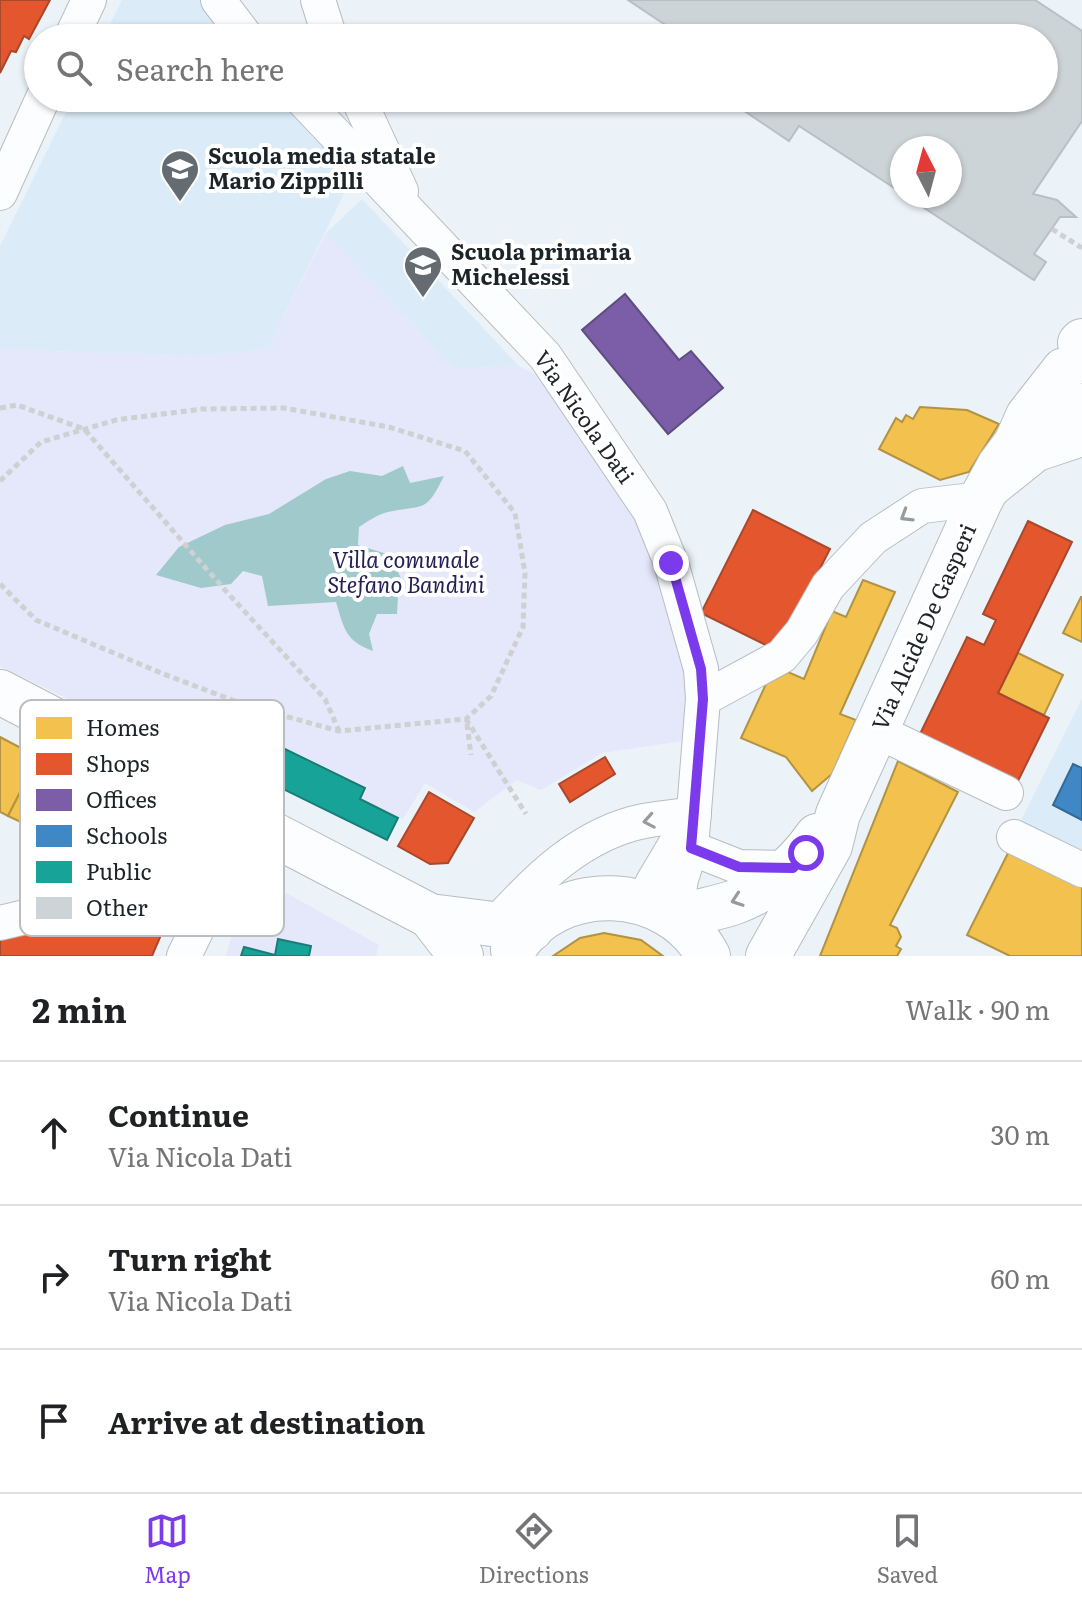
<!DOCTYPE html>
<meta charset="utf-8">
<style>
:root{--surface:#fff;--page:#f2f2f2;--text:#202124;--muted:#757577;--line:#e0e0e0;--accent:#7c3aed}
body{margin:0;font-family:Literata,serif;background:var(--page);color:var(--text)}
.compass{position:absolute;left:890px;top:136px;width:72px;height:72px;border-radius:50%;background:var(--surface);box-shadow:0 2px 6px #0004;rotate:354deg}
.stop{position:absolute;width:24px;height:24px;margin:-18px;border:6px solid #7c3aed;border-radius:50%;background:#fff}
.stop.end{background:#7c3aed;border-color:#fff;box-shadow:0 2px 8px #0008}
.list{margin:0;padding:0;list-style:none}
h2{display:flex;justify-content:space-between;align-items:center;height:104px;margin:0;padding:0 32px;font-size:34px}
h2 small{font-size:26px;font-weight:400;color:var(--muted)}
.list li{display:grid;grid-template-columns:52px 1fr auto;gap:24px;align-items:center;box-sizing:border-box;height:144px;padding:0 32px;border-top:2px solid var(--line)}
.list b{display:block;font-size:30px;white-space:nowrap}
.list p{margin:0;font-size:26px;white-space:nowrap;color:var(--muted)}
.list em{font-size:26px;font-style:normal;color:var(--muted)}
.icon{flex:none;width:44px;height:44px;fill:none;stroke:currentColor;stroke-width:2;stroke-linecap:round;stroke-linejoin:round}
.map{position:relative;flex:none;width:1082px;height:956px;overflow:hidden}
.search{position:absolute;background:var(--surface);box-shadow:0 2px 6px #0004;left:24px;right:24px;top:24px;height:88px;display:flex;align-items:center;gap:20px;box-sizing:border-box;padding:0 28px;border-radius:44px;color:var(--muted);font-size:30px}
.sheet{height:536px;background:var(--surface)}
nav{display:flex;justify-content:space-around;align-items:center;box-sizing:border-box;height:112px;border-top:2px solid var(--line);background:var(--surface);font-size:22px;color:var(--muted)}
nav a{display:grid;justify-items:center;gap:4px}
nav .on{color:var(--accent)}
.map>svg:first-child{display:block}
.built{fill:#dbecf8}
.green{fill:#e4e8fa}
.water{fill:#9fc9ca}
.homes{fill:#f2c14e;stroke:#b29243;stroke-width:2}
.shops{fill:#e4572e;stroke:#a8482c;stroke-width:2}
.offices{fill:#7b5ea7;stroke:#5f4d81;stroke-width:2}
.schools{fill:#3f88c5;stroke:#356a96;stroke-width:2}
.public{fill:#17a398;stroke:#197d76;stroke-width:2}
.building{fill:#cdd4d8;stroke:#b9c0c4;stroke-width:2}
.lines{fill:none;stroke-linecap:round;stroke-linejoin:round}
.minor-casing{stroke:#b7bdc2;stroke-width:36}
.major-casing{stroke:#b7bdc2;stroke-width:46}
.path{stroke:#ced0d1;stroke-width:5;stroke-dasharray:6 4;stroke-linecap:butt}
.minor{stroke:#fcfdfe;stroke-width:34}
.major{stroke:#fcfdfe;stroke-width:44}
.oneway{stroke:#989b9e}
.route{stroke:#7c3aed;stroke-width:10}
.labels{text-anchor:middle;stroke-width:8;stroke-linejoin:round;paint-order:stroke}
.poi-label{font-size:22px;font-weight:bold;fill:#1d2428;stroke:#fff;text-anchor:start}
.street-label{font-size:22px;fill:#1d2428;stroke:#fff}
.park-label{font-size:22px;font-style:italic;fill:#242054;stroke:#fff}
.key{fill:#fff;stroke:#bbbdbe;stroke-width:2}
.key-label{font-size:22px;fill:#1d2428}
</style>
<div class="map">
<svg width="1082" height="956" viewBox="0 0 1082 956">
<rect width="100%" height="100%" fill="#ebf2f8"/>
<g class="built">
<polygon points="122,0 218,0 247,38 103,38"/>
<polygon points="73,98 301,98 360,161 268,349 202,357 0,349 0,246"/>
<polygon points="362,199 519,366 454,369 326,233"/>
<polygon points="1082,699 1082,858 1018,826"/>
</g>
<g class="green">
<polygon points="326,233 454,369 519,366 545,379 623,488 663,575 692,700 695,739 602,753 541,790 517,780 474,812 425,783 403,819 362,799 367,787 232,722 210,768 0,666 0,349 202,357 268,349"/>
<path d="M270,889L283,891L379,945L376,956H309L311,946L279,939L275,955L244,947L241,956H226C233,930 243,900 270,889Z"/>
</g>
<path class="water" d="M403,466L410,483L444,476C425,515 423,504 388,512C378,514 367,522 359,527L358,545L390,555L407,591L398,596L397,614H377L369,634L373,651C345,641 344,628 336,602L268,606L262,576L243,571L231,584L201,588L156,575L179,547L225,525L269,514L326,479L350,471L382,476Z"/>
<g class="homes">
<polygon points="920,407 967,410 999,424 969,472 940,480 879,449 896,418 902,422 906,415 913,419"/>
<polygon points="863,580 895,592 840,714 856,720 832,774 812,791 786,757 741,738 766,684 788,672 804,679 832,611 846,617"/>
<polygon points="1081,597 1082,597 1082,642 1063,633"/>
<polygon points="1018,653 1063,675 1044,715 998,693"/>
<polygon points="0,737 38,757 8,816 0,812"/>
<polygon points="38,757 103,790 74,847 8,816"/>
<polygon points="898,761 958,792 890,925 897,928 901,937 896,946 901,949 897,956 820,956"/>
<polygon points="1011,847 1082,882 1082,956 1010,956 967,935"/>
<polygon points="604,933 641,940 663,956 553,956 580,938"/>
</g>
<g class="shops">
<polygon points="0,0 50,0 29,39 24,36 16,52 11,51 0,73"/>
<polygon points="753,510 830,549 778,651 701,613"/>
<polygon points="1028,521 1072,542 998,693 1049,718 1018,781 920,734 967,637 984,645 996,620 983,614"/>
<polygon points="605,757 615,774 570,802 559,784"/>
<polygon points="429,792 474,818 448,863 430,864 398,846"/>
<polygon points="159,899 167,921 152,956 0,956 0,935"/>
</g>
<polygon class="offices" points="625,294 679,360 691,351 723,388 668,434 582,330"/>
<polygon class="schools" points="1073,764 1082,768 1082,820 1053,805"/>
<g class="public">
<polygon points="244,729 365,788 360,799 398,818 387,840 228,762"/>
<polygon points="278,939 311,946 309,956 241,956 244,947 275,955"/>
</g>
<polygon class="building" points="628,0 1035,0 1082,31 1082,121 1033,194 1057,200 1076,217 1060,217 1034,254 1046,262 1034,280 906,196 950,196 950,148 902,148 902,193 799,126 789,141 734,104 738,98 1044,98 1044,38 685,38"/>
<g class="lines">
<defs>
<g id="minor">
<polyline points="218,0 247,38"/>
<polyline points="318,0 330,38"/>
<polyline points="71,38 89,0"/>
<polyline points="301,98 545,356 650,511 671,563 701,669 703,699 691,848 681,879 675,918"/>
<polyline points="358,98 401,191"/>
<polyline points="0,193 43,98"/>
<polyline points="703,699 782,656 802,632 828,586 873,538 922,506 981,499 1037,454 1082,439"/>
<polyline points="877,731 1006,793"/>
<polyline points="1014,837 1082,870"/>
<polyline points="691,848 739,867 793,868"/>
<polyline points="643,903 653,882 681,835"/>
<polyline points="0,923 169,883 216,887"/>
<path d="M496,924C536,879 583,833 644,821C660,818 677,817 694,814"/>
<polyline points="184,956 249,821"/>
</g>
<g id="major">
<polyline points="1080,343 1082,341"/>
<polyline points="1016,443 1043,431 1082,406"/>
<polyline points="0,692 430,916 531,929"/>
<polyline points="430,916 461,956"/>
<path d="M675,918C695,911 716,909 735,902C770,889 796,866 817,836"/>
<path d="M513,950C556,878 669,882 708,956"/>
<polyline points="768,956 830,846 838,814 981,499 999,466 1016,443 1028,416 1064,370"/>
</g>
</defs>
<use href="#minor" class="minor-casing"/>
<use href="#major" class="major-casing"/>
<g class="path">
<polyline points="1052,229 1082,248"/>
<polyline points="0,408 17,405 84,429 224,589 325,699 339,731"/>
<polyline points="0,481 41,442 116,420 202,409 284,408 389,427 465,451 515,513 525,573 523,627 491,696 466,719 339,731 248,706 161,673 36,620 0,584"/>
<polyline points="466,719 526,814"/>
<polyline points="467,724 471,755"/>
</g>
<use href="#minor" class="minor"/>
<use href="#major" class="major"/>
</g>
<defs><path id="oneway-chevron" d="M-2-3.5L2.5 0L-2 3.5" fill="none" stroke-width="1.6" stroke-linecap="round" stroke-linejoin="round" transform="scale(2)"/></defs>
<g class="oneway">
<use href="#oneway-chevron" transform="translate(906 516) rotate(148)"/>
<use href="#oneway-chevron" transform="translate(649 821) rotate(170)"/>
<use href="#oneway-chevron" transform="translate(737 900) rotate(161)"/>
</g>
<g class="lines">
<polyline class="route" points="671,563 701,669 703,699 691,848 739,867 793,868 806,853"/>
</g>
<defs>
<symbol id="school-pin" viewBox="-11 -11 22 30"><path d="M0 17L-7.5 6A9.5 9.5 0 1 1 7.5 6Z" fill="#656c71" stroke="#fff"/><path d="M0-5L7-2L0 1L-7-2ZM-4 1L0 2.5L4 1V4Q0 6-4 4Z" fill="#fff"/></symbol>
</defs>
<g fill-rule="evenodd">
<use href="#school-pin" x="158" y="147" width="44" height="60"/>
<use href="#school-pin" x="401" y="243" width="44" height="60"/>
</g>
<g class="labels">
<g class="poi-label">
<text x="208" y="164">Scuola media statale<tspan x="208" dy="25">Mario Zippilli</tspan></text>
<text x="451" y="260">Scuola primaria<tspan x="451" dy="25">Michelessi</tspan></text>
</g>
<g class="street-label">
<text transform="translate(584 417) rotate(55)" y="8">Via Nicola Dati</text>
<text transform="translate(924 627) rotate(-66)" y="8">Via Alcide De Gasperi</text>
</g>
<g class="park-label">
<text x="406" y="568">Villa comunale<tspan x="406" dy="25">Stefano Bandini</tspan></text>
</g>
</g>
<rect x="20" y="700" width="264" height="236" rx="12" class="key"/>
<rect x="36" y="717" width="36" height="22" fill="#f2c14e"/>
<rect x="36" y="753" width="36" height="22" fill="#e4572e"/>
<rect x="36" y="789" width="36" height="22" fill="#7b5ea7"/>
<rect x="36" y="825" width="36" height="22" fill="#3f88c5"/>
<rect x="36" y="861" width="36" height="22" fill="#17a398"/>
<rect x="36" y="897" width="36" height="22" fill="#cdd4d8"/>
<g class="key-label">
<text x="86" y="736">Homes</text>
<text x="86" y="772">Shops</text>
<text x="86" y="808">Offices</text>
<text x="86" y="844">Schools</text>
<text x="86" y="880">Public</text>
<text x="86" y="916">Other</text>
</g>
</svg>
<svg class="compass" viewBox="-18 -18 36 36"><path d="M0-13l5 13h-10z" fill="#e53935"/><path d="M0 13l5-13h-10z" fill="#757577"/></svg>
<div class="stop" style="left:806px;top:853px"></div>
<div class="stop end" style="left:671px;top:563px"></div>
<div class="search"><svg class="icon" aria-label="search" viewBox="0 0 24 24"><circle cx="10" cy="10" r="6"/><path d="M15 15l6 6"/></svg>Search here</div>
</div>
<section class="sheet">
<h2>2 min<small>Walk · 90 m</small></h2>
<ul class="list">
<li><svg class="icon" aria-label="ahead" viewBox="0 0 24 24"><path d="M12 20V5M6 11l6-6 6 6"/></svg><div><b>Continue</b><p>Via Nicola Dati</p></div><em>30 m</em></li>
<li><svg class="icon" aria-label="right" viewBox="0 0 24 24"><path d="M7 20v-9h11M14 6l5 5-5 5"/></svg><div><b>Turn right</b><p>Via Nicola Dati</p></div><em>60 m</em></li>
<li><svg class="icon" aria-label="arrive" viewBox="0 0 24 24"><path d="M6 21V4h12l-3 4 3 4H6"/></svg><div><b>Arrive at destination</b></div></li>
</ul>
</section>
<nav>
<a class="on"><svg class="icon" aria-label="map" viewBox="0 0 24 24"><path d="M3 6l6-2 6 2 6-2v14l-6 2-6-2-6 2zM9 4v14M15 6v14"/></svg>Map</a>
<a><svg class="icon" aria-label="directions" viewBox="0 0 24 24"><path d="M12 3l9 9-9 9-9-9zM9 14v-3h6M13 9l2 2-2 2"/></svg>Directions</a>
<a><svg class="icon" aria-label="saved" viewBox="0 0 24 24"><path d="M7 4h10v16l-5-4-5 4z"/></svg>Saved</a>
</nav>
